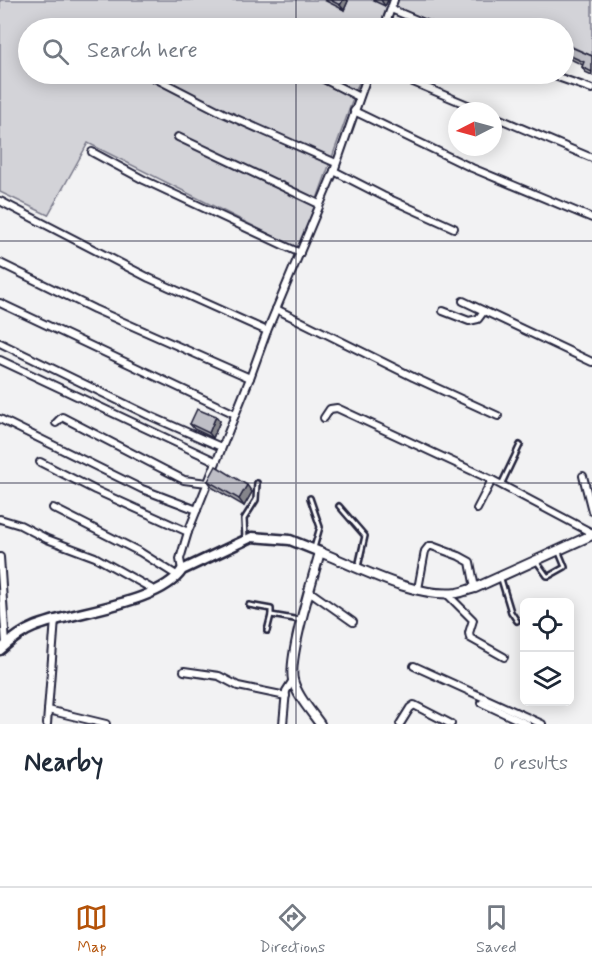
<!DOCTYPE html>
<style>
:root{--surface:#fff;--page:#f6f6f7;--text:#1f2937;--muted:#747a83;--line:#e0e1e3;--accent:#b45309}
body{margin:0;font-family:Mynerve,sans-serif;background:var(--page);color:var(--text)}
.controls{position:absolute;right:18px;bottom:18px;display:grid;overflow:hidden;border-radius:9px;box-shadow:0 3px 15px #0003}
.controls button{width:54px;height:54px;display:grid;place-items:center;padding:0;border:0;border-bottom:2px solid var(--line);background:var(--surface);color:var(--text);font:30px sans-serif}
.compass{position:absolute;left:448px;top:102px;width:54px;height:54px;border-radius:50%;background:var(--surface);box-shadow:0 3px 15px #0003;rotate:264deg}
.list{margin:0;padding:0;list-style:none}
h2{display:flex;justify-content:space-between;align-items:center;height:78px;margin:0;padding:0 24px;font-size:26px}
h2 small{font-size:20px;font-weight:400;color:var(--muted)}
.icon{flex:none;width:33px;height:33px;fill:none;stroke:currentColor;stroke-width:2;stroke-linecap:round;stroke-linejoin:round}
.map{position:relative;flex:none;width:592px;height:724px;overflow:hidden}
.search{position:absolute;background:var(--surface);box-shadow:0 3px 15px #0003;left:18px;right:18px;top:18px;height:66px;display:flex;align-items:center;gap:15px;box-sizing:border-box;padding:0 21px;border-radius:33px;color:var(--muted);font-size:22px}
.sheet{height:162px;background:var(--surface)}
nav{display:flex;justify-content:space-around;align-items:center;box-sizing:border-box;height:84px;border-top:2px solid var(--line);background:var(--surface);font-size:16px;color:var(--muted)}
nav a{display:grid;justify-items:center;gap:3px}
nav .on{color:var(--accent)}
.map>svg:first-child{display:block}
.green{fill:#d3d3d8;stroke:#7a7a8a;stroke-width:1.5}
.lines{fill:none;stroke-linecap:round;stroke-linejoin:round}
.service-casing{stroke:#22223b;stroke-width:8}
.minor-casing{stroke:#22223b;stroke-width:10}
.tertiary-casing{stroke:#22223b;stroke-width:12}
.secondary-casing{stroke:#22223b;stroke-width:13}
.service{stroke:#fff;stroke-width:3}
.minor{stroke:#fff;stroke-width:6}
.tertiary{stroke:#fff;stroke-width:8}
.secondary{stroke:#fff;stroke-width:8}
.wall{fill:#a3a3aa;stroke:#22223b;stroke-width:1.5}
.shaded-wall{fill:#85858b;stroke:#22223b;stroke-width:1.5}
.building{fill:#bebec6;stroke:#22223b;stroke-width:1.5}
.grid{fill:none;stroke:#22223b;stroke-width:1.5;stroke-opacity:0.55}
</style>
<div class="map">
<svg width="592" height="724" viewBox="0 0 592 724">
<rect width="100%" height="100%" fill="#f2f2f3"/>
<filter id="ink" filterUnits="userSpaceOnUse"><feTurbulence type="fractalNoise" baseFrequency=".0167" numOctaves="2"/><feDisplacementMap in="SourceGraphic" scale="12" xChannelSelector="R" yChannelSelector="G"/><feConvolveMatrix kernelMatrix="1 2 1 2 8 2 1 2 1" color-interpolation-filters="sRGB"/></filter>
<g filter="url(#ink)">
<polygon class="green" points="0,0 592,0 592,56 564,43 564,28 439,28 385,12 379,28 28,28 28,74 362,74 299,249 88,143 48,215 0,192"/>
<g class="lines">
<defs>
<g id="service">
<polyline points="501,485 520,445"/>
<polyline points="310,498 320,527 314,548"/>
<polyline points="339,506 365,536 358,567"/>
<polyline points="245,538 244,519 256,500 257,483"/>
<polyline points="537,562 547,576 549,576 565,567 558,550"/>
<polyline points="501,579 511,612 517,621"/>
<polyline points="249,605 271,609 271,615 267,631"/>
<polyline points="271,615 300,620"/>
</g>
<g id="minor">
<polyline points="391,9 436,28"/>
<polyline points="384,28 394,0"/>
<polyline points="147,74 223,113 336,163"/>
<polyline points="314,74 359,97"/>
<polyline points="394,74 482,111"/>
<polyline points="549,74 592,89"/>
<polyline points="354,111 472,168 592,218"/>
<polyline points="493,116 592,158"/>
<polyline points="178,137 319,204"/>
<polyline points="92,152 144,180 300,253"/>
<polyline points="334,171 383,196 454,228"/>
<polyline points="0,201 149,278 267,331"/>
<polyline points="0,263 94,309 250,378"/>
<polyline points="463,301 592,362"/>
<polyline points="0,303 235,414"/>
<polyline points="276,309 413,377 498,416"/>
<polyline points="443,311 469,321 478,319 484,311"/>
<polyline points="0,343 148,415 221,447"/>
<polyline points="0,360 215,461"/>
<polyline points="324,418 330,409 337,408 492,480"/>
<polyline points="0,419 142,489 197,510"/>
<polyline points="56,423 62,417 184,480 207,483"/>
<polyline points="40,462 95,490 188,532"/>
<polyline points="583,476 592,511"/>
<polyline points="53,508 140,552 178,576"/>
<polyline points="477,509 492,480 592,533"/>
<polyline points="0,519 20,525 47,539 95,557 154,590"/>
<polyline points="0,557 6,645"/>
<polyline points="182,570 180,559 188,532 250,378 267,331 334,171 368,74"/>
<polyline points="418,589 425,551 429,546 432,546 459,556 470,562 475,588"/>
<polyline points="309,591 353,622"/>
<polyline points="446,593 473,620 469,633 470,638 504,657"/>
<polyline points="414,666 542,724"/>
<polyline points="184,671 219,676 238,686 286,696"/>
<polyline points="482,703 527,724"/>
<polyline points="48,710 106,724"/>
<polyline points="47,724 55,619"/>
<polyline points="283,724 286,691 293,680"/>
<polyline points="400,724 410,708 414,705 451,724"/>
</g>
<path id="tertiary" d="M320,724C311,711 297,696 293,680C288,657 313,578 320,552C360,568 414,598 457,593C463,592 470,589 475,588L592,535"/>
<path id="secondary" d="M0,650C10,641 21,632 34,627C72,611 160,604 182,570L252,537L290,540L320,552"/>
</defs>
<use href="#service" class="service-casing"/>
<use href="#minor" class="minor-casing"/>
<use href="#tertiary" class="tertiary-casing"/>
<use href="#secondary" class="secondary-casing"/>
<use href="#service" class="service"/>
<use href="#minor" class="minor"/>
<use href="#tertiary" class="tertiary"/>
<use href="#secondary" class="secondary"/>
</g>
<g class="wall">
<polygon points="324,0 347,0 348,1 344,10"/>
<polygon points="372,0 388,0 385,6"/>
<polygon points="564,45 592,56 592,75 585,72 582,67 583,65 564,56"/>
<polygon points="220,421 213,438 194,429 190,424"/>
<polygon points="208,481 252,492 244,506 213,488"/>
</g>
<g class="shaded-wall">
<polygon points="343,0 347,0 348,1 344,10 340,5"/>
<polygon points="381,0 388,0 385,6"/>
<polygon points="216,416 220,421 213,438 209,433"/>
<polygon points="247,485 252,492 244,506 239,499"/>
</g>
<g class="building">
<polygon points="330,0 343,0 340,5"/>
<polygon points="564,44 592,56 592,72 582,67 584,62 564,53"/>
<polygon points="197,409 209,414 209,413 216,416 209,433 190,424"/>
<polygon points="216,466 247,485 239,499 208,481"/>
</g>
</g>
<path class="grid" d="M296,0V28M296,74V724M0,241H592M0,483H592"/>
</svg>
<div class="controls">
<button><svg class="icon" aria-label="locate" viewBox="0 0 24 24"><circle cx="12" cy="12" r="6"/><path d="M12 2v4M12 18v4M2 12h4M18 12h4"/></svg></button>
<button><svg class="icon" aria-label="layers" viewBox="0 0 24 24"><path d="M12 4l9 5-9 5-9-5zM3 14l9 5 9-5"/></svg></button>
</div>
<svg class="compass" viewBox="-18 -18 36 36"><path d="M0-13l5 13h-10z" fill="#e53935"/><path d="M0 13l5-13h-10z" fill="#747a83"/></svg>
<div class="search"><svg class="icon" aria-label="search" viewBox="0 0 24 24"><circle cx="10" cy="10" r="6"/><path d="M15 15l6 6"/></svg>Search here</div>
</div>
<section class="sheet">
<h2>Nearby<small>0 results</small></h2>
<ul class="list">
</ul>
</section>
<nav>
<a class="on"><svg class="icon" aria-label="map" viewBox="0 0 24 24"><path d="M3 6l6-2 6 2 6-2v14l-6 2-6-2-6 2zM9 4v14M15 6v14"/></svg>Map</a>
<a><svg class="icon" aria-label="directions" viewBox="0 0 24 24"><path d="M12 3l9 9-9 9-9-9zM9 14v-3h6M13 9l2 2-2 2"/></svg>Directions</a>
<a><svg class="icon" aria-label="saved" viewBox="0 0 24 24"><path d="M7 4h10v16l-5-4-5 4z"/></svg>Saved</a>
</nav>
